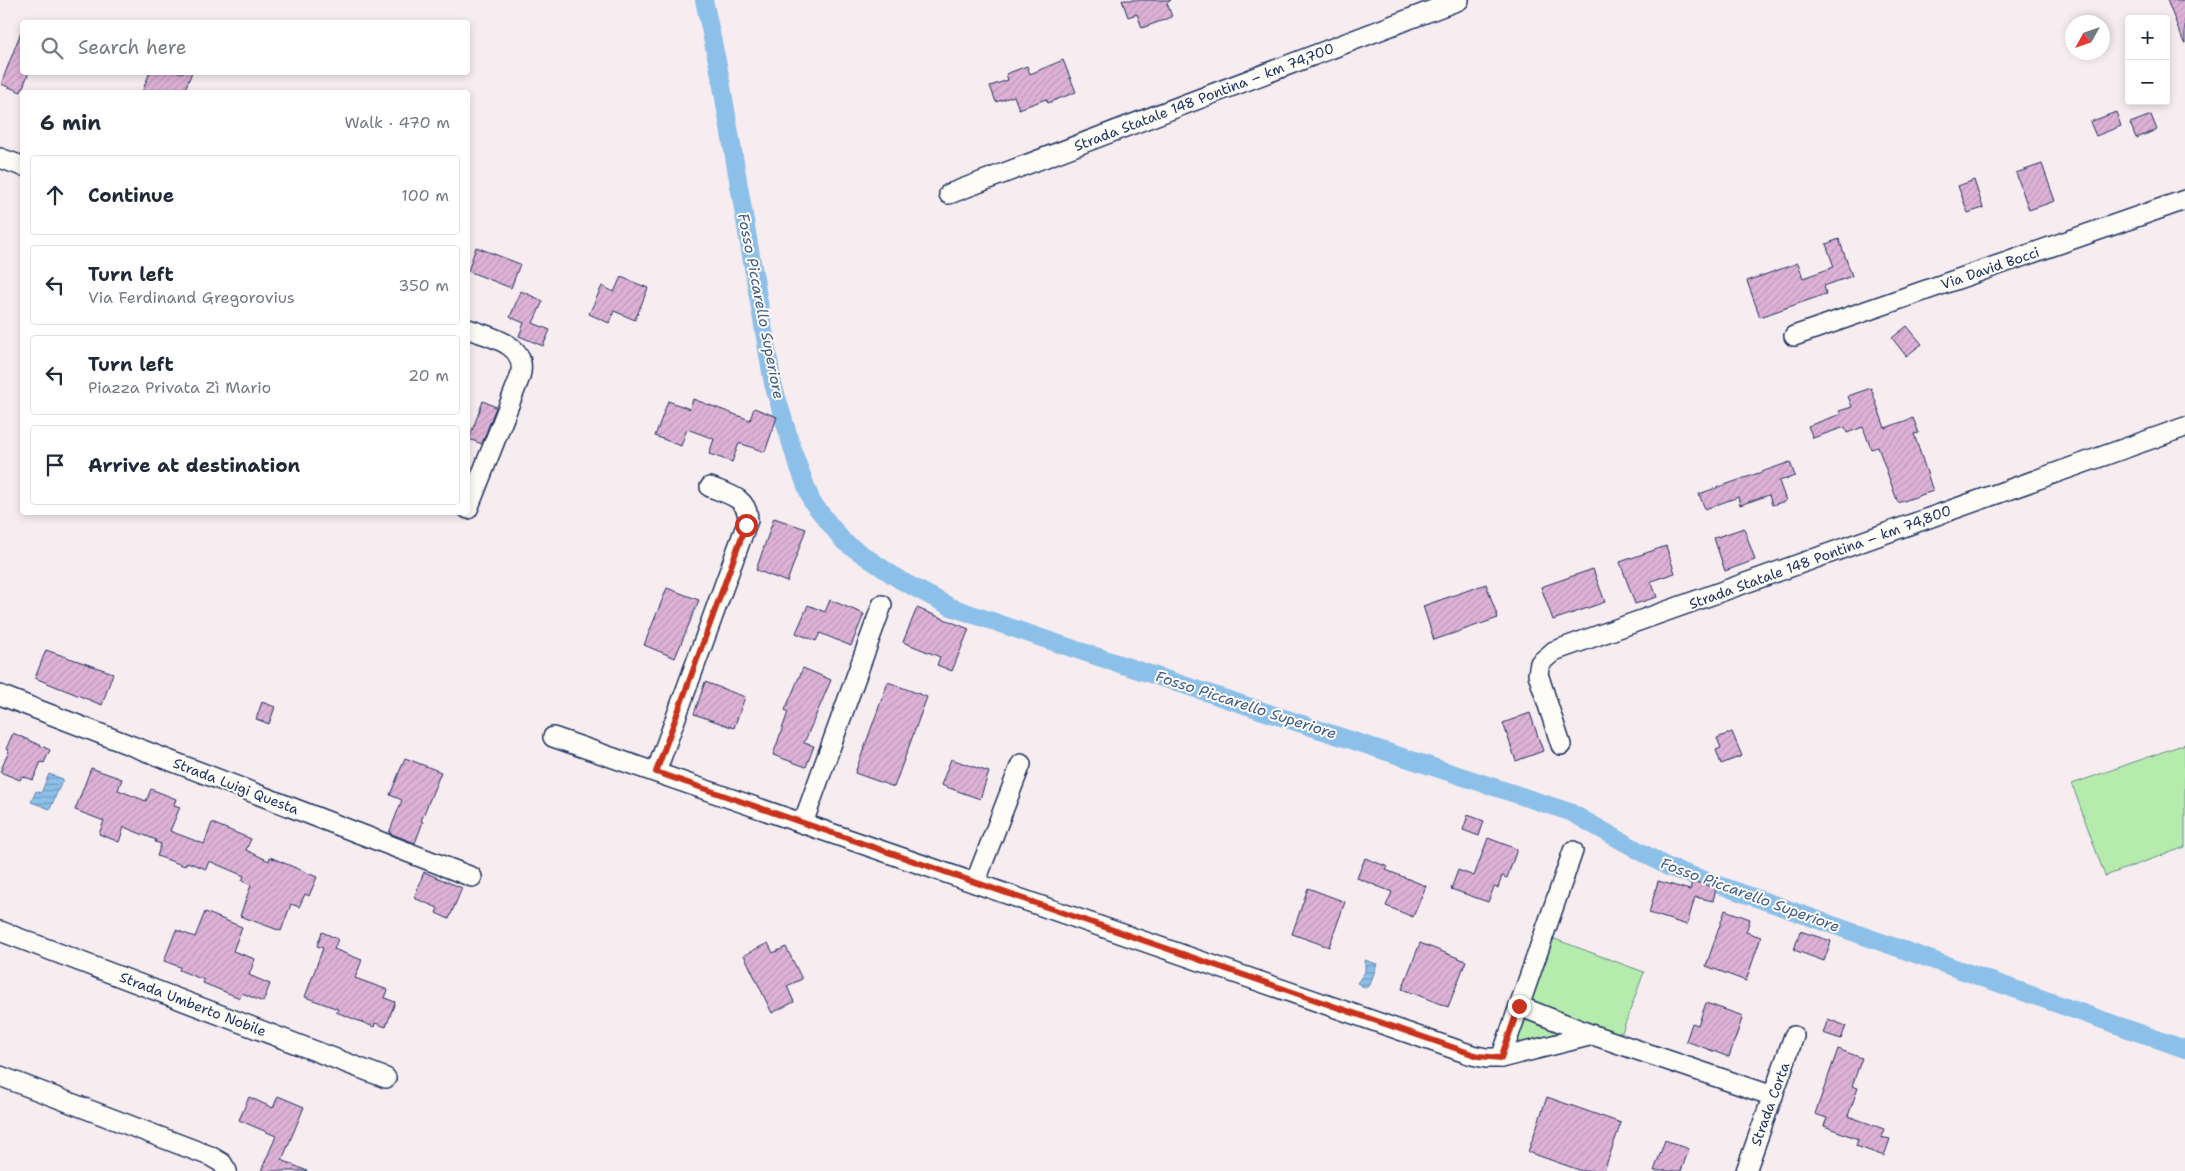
<!DOCTYPE html>
<meta charset="utf-8">
<style>
:root{--surface:#fff;--page:#f6f6f7;--text:#1f2937;--muted:#747a83;--line:#e0e1e3}
body{margin:0;font-family:"Shantell Sans",sans-serif;background:var(--page);color:var(--text)}
.controls{position:absolute;right:15px;top:15px;display:grid;overflow:hidden;border-radius:5px;box-shadow:0 2px 8px #0003}
.controls button{width:45px;height:45px;display:grid;place-items:center;padding:0;border:0;border-bottom:1px solid var(--line);background:var(--surface);color:var(--text);font:25px sans-serif}
.compass{position:absolute;left:2065px;top:15px;width:45px;height:45px;border-radius:50%;background:var(--surface);box-shadow:0 2px 8px #0003;rotate:230deg}
.stop{position:absolute;width:15px;height:15px;margin:-11px;border:4px solid #c8321e;border-radius:50%;background:#fff}
.stop.end{background:#c8321e;border-color:#fff;box-shadow:0 1px 5px #0008}
.list{margin:0;padding:0;list-style:none}
h2{display:flex;justify-content:space-between;align-items:center;height:65px;margin:0;padding:0 20px;font-size:21px}
h2 small{font-size:16px;font-weight:400;color:var(--muted)}
.list li{display:grid;grid-template-columns:32px 1fr auto;gap:15px;align-items:center;box-sizing:border-box;height:80px;margin:0 10px 10px;padding:0 10px;border:1px solid var(--line);border-radius:5px}
.list b{display:block;font-size:19px;white-space:nowrap}
.list p{margin:0;font-size:16px;white-space:nowrap;color:var(--muted)}
.list em{font-size:16px;font-style:normal;color:var(--muted)}
.icon{flex:none;width:28px;height:28px;fill:none;stroke:currentColor;stroke-width:2;stroke-linecap:round;stroke-linejoin:round}
.map{position:relative;flex:none;width:2185px;height:1171px;overflow:hidden}
.search{position:absolute;background:var(--surface);box-shadow:0 2px 8px #0003;left:20px;top:20px;width:450px;height:55px;display:flex;align-items:center;gap:12px;box-sizing:border-box;padding:0 18px;border-radius:5px;color:var(--muted);font-size:19px}
.panel{position:absolute;background:var(--surface);box-shadow:0 2px 8px #0003;left:20px;top:90px;width:450px;height:425px;border-radius:5px}
.map>svg:first-child{display:block}
.grass{fill:#b5ecae;stroke:#688e86}
.water{fill:url(#water-rules);stroke:#5f86b1}
.lines{fill:none;stroke-linecap:round;stroke-linejoin:round}
.canal{stroke:#8dc0e9;stroke-width:18}
.building{fill:url(#building-hatch);stroke:#1b2f5e}
.minor-casing{stroke:#1b2f5e;stroke-width:22}
.minor{stroke:#fdfcf7;stroke-width:19}
.route{stroke:#c8321e;stroke-width:6}
.labels{text-anchor:middle;stroke-width:4;stroke-linejoin:round;paint-order:stroke}
.street-label{font-size:14px;fill:#1b2f5e;stroke:#fdfcf7}
.water-label{font-size:15px;font-style:italic;fill:#3d5a88;stroke:#fdfcf7}
</style>
<div class="map">
<svg width="2185" height="1171" viewBox="0 0 2185 1171">
<defs>
<pattern id="water-rules" width="6" height="5" patternUnits="userSpaceOnUse" patternTransform="scale(1.25)"><rect width="6" height="5" fill="#8dc0e9"/><path d="M0 2.5h6" fill="none" stroke="#729cc0"/></pattern>
<pattern id="building-hatch" width="6" height="6" patternUnits="userSpaceOnUse" patternTransform="scale(1.25)"><rect width="6" height="6" fill="#deb2d6"/><path d="M-1 1l2-2M0 6l6-6M5 7l2-2" fill="none" stroke="#be99ba"/></pattern>
</defs>
<rect width="100%" height="100%" fill="#f7edf0"/>
<filter id="ink" filterUnits="userSpaceOnUse"><feTurbulence type="fractalNoise" baseFrequency=".02" numOctaves="2"/><feDisplacementMap in="SourceGraphic" scale="10" xChannelSelector="R" yChannelSelector="G"/><feConvolveMatrix kernelMatrix="1 2 1 2 8 2 1 2 1" color-interpolation-filters="sRGB"/></filter>
<g filter="url(#ink)">
<g class="grass">
<polygon points="2185,744 2185,847 2105,876 2072,784"/>
<polygon points="1552,938 1644,972 1621,1035 1530,1001"/>
<polygon points="1526,1018 1566,1033 1515,1046"/>
</g>
<g class="water">
<polygon points="49,774 63,779 50,809 31,802 36,791 41,793"/>
<polygon points="1365,960 1377,964 1370,985 1365,988 1357,983 1365,972"/>
</g>
<g class="lines">
<polyline class="canal" points="704,0 720,75 773,384 795,457 812,502 844,542 900,580 951,607 1074,649 1570,812 1668,867 2185,1049"/>
</g>
<g class="building">
<polygon points="1122,0 1171,0 1167,3 1172,17 1142,28 1137,14 1128,17"/>
<polygon points="2167,0 2185,0 2185,43 2184,43"/>
<polygon points="21,32 22,72 29,72 21,92 1,84"/>
<polygon points="1063,60 1076,92 1048,103 1046,99 1019,109 1014,96 996,102 990,86 1008,80 1006,74 1027,66 1030,74"/>
<polygon points="150,72 192,72 184,92 142,92"/>
<polygon points="2116,112 2121,126 2096,136 2090,122"/>
<polygon points="2151,115 2157,130 2136,138 2130,123"/>
<polygon points="2042,164 2055,201 2029,210 2016,173"/>
<polygon points="1974,180 1983,208 1968,213 1958,186"/>
<polygon points="1839,239 1852,276 1824,286 1826,294 1760,317 1747,281 1798,263 1803,278 1834,267 1826,244"/>
<polygon points="476,247 520,264 511,288 468,271"/>
<polygon points="621,277 648,288 635,320 614,311 609,323 589,314 602,286 614,292"/>
<polygon points="521,291 543,301 533,323 550,330 543,346 519,336 524,323 510,317"/>
<polygon points="1907,326 1922,344 1906,356 1892,338"/>
<polygon points="1871,388 1885,428 1913,418 1919,433 1914,434 1933,491 1898,503 1878,447 1871,449 1863,427 1847,433 1845,427 1813,438 1808,426 1841,414 1839,411 1852,407 1848,396"/>
<polygon points="693,399 750,420 754,408 777,417 765,452 739,443 732,462 709,454 714,439 687,429 681,446 655,436 668,401 690,409"/>
<polygon points="483,401 496,407 482,444 469,439"/>
<polygon points="1790,462 1795,476 1779,481 1786,501 1772,505 1769,495 1740,505 1738,497 1705,509 1699,494"/>
<polygon points="774,518 806,529 787,582 756,570"/>
<polygon points="1744,528 1755,560 1725,571 1714,538"/>
<polygon points="1666,546 1675,573 1651,581 1657,597 1635,604 1620,562"/>
<polygon points="1593,569 1605,602 1553,620 1541,587"/>
<polygon points="1486,584 1498,618 1434,640 1423,606"/>
<polygon points="667,588 699,600 675,658 644,645"/>
<polygon points="830,600 864,614 851,646 820,633 816,641 796,633 808,605 825,612"/>
<polygon points="917,608 969,629 952,671 937,665 940,657 903,642"/>
<polygon points="46,650 113,673 102,705 35,678"/>
<polygon points="803,668 831,680 804,743 814,746 806,767 773,755 788,712 785,710"/>
<polygon points="705,682 745,697 734,728 694,714"/>
<polygon points="888,682 927,697 894,787 855,773"/>
<polygon points="262,702 275,707 269,724 256,719"/>
<polygon points="1530,713 1543,751 1516,761 1503,723"/>
<polygon points="1732,732 1742,756 1721,764 1716,750 1721,748 1717,738"/>
<polygon points="13,733 50,750 44,763 41,762 33,780 22,776 20,780 0,772 9,751 6,749"/>
<polygon points="405,758 441,772 421,821 423,822 415,843 389,833 402,800 390,795"/>
<polygon points="951,759 989,772 980,799 941,785"/>
<polygon points="91,768 122,779 118,790 146,801 151,789 176,799 174,805 180,807 170,831 204,844 212,823 251,839 246,850 269,861 270,857 317,877 309,896 305,894 299,907 291,904 281,931 240,916 251,885 242,881 244,876 209,861 206,869 187,862 185,866 157,856 161,844 155,842 156,840 124,827 119,842 99,834 104,821 75,810"/>
<polygon points="1468,815 1484,821 1479,836 1463,830"/>
<polygon points="1488,838 1517,849 1507,878 1502,876 1498,888 1494,887 1488,902 1451,889 1458,870 1474,876"/>
<polygon points="1365,858 1388,867 1386,870 1426,886 1413,917 1386,906 1392,892 1357,878"/>
<polygon points="424,872 462,888 449,919 436,913 438,908 414,898"/>
<polygon points="1658,881 1690,890 1692,881 1716,888 1713,901 1695,897 1687,925 1649,913"/>
<polygon points="1308,888 1345,902 1329,947 1292,934"/>
<polygon points="1725,910 1750,919 1746,932 1761,937 1746,981 1706,966"/>
<polygon points="205,912 242,927 233,951 255,959 249,975 270,984 263,1002 242,993 240,998 203,983 204,980 179,970 180,967 164,961 176,930 195,937"/>
<polygon points="1800,931 1831,941 1824,961 1794,950"/>
<polygon points="322,932 338,939 334,949 362,960 355,978 388,990 385,998 395,1002 386,1027 375,1023 374,1027 336,1012 338,1009 305,997 323,948 317,946"/>
<polygon points="768,943 773,953 786,947 802,979 787,986 794,1002 772,1013 744,955"/>
<polygon points="1420,943 1466,961 1448,1007 1402,989"/>
<polygon points="1706,1003 1743,1016 1729,1057 1686,1041 1692,1023 1698,1025"/>
<polygon points="1828,1019 1846,1026 1841,1039 1823,1033"/>
<polygon points="1838,1049 1862,1058 1852,1086 1858,1088 1848,1116 1884,1129 1881,1137 1890,1139 1884,1156 1856,1146 1858,1139 1824,1126 1827,1118 1815,1114"/>
<polygon points="278,1096 304,1107 282,1160 307,1171 261,1171 276,1136 239,1120 249,1097 273,1108"/>
<polygon points="1547,1097 1621,1123 1604,1171 1582,1171 1528,1152"/>
<polygon points="1665,1140 1689,1149 1681,1171 1654,1171"/>
</g>
<g class="lines">
<defs>
<g id="minor">
<polyline points="0,158 22,166"/>
<polyline points="949,194 1459,0"/>
<path d="M468,329C491,337 529,344 520,377L468,509"/>
<polyline points="1794,336 2185,200"/>
<polyline points="0,695 472,877"/>
<polyline points="553,737 1472,1055 1486,1058 1501,1058 1593,1035 1773,1096"/>
<polyline points="1561,745 1538,674 1540,663 1554,651 2185,427"/>
<path d="M656,772L748,520C748,497 727,494 710,487"/>
<polyline points="803,823 882,605"/>
<polyline points="975,883 1021,764"/>
<polyline points="0,931 386,1078"/>
<polyline points="1519,1006 1593,1035"/>
<polyline points="1501,1058 1573,851"/>
<polyline points="0,1076 210,1156 222,1163 227,1171"/>
<polyline points="1746,1171 1794,1036"/>
</g>
</defs>
<use href="#minor" class="minor-casing"/>
<use href="#minor" class="minor"/>
</g>
</g>
<g class="lines" filter="url(#ink)">
<polyline class="route" points="746,525 656,772 1478,1056 1501,1058 1519,1006"/>
</g>
<g class="labels">
<g class="street-label">
<text transform="translate(1204 97) rotate(-21)" y="5">Strada Statale 148 Pontina – km 74,700</text>
<text transform="translate(1990 268) rotate(-19)" y="5">Via David Bocci</text>
<text transform="translate(1820 557) rotate(-20)" y="5">Strada Statale 148 Pontina – km 74,800</text>
<text transform="translate(236 786) rotate(21)" y="5">Strada Luigi Questa</text>
<text transform="translate(193 1004) rotate(21)" y="5">Strada Umberto Nobile</text>
<text transform="translate(1770 1104) rotate(-70)" y="5">Strada Corta</text>
</g>
<g class="water-label">
<text transform="translate(761 306) rotate(79)" y="5">Fosso Piccarello Superiore</text>
<text transform="translate(1246 705) rotate(18)" y="5">Fosso Piccarello Superiore</text>
<text transform="translate(1750 895) rotate(20)" y="5">Fosso Piccarello Superiore</text>
</g>
</g>
</svg>
<div class="controls">
<button>+</button>
<button>−</button>
</div>
<svg class="compass" viewBox="-18 -18 36 36"><path d="M0-13l5 13h-10z" fill="#e53935"/><path d="M0 13l5-13h-10z" fill="#747a83"/></svg>
<div class="stop" style="left:746px;top:525px"></div>
<div class="stop end" style="left:1519px;top:1006px"></div>
<div class="search"><svg class="icon" aria-label="search" viewBox="0 0 24 24"><circle cx="10" cy="10" r="6"/><path d="M15 15l6 6"/></svg>Search here</div>
<section class="panel">
<h2>6 min<small>Walk · 470 m</small></h2>
<ul class="list">
<li><svg class="icon" aria-label="ahead" viewBox="0 0 24 24"><path d="M12 20V5M6 11l6-6 6 6"/></svg><div><b>Continue</b></div><em>100 m</em></li>
<li><svg class="icon" aria-label="left" viewBox="0 0 24 24"><path d="M17 20v-9H6M10 6l-5 5 5 5"/></svg><div><b>Turn left</b><p>Via Ferdinand Gregorovius</p></div><em>350 m</em></li>
<li><svg class="icon" aria-label="left" viewBox="0 0 24 24"><path d="M17 20v-9H6M10 6l-5 5 5 5"/></svg><div><b>Turn left</b><p>Piazza Privata Zì Mario</p></div><em>20 m</em></li>
<li><svg class="icon" aria-label="arrive" viewBox="0 0 24 24"><path d="M6 21V4h12l-3 4 3 4H6"/></svg><div><b>Arrive at destination</b></div></li>
</ul>
</section>
</div>
